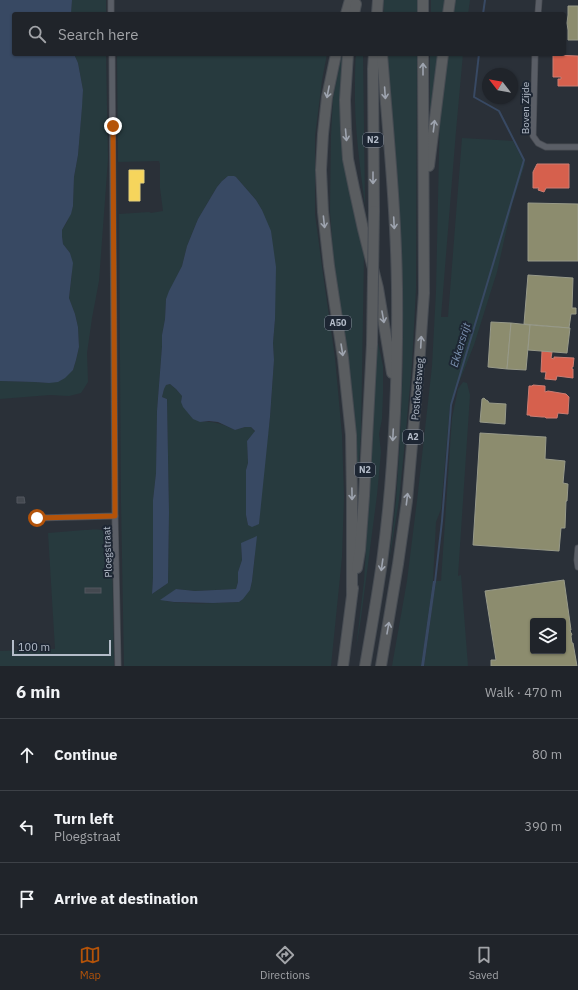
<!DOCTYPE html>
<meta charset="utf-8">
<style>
:root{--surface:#20242a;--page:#2d3036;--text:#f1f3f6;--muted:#a2a4a8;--line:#3d4147;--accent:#b45309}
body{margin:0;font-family:"IBM Plex Sans",sans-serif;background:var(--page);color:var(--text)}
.controls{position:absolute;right:12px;bottom:12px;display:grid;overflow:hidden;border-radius:4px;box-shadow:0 1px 3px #0004}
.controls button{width:36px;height:36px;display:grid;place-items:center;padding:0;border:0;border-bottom:1px solid var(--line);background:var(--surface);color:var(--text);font:20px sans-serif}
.compass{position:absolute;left:482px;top:68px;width:36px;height:36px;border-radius:50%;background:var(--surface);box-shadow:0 1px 3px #0004;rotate:301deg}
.scale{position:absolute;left:12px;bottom:10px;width:99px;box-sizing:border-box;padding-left:4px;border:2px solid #b4bcc9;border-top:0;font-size:11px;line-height:14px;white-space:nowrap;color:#b4bcc9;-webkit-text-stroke:3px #1d2633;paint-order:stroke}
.stop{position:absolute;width:12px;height:12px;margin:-9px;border:3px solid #b45309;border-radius:50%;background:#fff}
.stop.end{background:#b45309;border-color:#fff;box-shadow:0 1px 4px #0008}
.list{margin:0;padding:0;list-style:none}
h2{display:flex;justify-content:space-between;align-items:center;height:52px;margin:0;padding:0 16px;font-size:17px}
h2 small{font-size:13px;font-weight:400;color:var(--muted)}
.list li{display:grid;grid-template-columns:26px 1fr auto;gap:12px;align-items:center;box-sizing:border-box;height:72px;padding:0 16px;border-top:1px solid var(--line)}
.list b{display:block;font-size:15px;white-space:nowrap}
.list p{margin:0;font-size:13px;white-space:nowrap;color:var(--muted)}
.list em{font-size:13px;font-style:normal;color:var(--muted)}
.icon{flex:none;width:22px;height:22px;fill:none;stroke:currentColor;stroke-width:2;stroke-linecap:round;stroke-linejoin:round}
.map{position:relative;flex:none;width:578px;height:666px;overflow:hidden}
.search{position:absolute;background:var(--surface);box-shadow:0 1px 3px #0004;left:12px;right:12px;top:12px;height:44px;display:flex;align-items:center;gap:10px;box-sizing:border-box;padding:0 14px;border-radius:4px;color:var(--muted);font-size:15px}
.sheet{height:268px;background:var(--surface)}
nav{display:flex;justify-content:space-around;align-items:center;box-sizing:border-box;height:56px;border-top:1px solid var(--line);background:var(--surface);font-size:11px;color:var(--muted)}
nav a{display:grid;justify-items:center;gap:2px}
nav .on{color:var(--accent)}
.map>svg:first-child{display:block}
.green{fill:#273a3e;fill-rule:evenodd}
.water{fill:#384963}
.homes{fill:#f6d55c;stroke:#e2ce7d}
.shops{fill:#d6604d;stroke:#cc7c72}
.industry{fill:#8c8c6e;stroke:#989a89;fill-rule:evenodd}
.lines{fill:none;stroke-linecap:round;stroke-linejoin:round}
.stream{stroke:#384963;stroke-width:2}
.building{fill:#444950;stroke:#52575f}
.minor-casing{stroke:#484c53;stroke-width:7}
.motorway-casing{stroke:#474c53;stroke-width:12}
.minor{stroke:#5a5e66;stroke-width:5.5}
.motorway{stroke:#5a5d60;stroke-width:10}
.motorway-bridge-casing{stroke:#474c53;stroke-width:12;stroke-linecap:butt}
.motorway-bridge{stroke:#5a5d60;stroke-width:10}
.oneway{stroke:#9ea4af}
.route{stroke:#b45309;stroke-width:5}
.labels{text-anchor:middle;stroke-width:4;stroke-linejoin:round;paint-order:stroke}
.shield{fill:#1d2633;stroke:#878f9c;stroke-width:1}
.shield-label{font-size:9px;font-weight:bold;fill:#b4bcc9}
.street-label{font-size:10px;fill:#b4bcc9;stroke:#1d2633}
.water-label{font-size:11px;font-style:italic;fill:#7c92b1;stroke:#1d2633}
</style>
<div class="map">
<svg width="578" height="666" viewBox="0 0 578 666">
<rect width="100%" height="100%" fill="#2a3038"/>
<g class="green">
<polygon points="72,0 106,0 106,14 71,14"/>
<polygon points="383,0 418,0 418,14 384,14"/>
<polygon points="431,0 446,0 444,14 431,14"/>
<polygon points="455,0 470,0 468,14 453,14"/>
<polygon points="74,54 106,54 108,159 99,281 92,318 87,353 88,382 81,393 69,396 50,395 0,399 0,381 34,382 49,383 73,370 76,360 79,347 78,327 75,314 69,298 72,274 70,253 63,244 62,236 62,230 67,222 73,206 74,177 78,155 83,90 78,63"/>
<path d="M117,54H327L322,80L315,136V214L322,267L335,358L342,435L344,497L342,557L331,666H124L121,503L119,214L149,212L151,213L163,211L160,188V164L159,161L118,162ZM236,177L256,200L262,210L275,319L273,343L274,360L270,417L265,458L248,525L246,515V470L248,463L247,441L255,432L251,427H245L235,430C222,424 215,421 200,422L181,402L182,396L176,389L170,384L165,385L162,397L167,399L169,512L168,583L152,594L153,577V500L156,473L157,411L162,346V335L165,319L166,299L182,266L187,246L198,219L217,187L225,178ZM241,544L255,555L252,581L250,590L239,602C215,603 190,605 166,601L176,589L195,591L236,589L238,582V572L242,560Z"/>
<polygon points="342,54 344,54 354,210 364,254 361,434 358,476 357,476 355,433 348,357 334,266 330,211 331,135 333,98"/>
<path d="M356,54H363L365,206C360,166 354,126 355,85C355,75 355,64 356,54Z"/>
<polygon points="387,54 417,54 416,289 412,363 405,441 399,500 389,562 396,500 400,440 403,361 403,286"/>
<polygon points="430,54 440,54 430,138"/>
<polygon points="447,54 463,54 456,131 441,317 448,317 462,138 513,141 525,164 512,205 497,272 490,294 474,345 450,405 441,509 436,522 433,581 421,666 392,666 407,581 417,501 432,366 436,291 440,108"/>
<polygon points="377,338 383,366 383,394 382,419 379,434 381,452 377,495 361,618 356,649 364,581 373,435 375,360"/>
<polygon points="463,382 467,383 470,395 458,576 461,575 468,666 424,666 436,581 441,581 452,418 458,389"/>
<path d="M84,530C92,530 105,527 110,536C112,539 112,545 112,549L114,666H0V651L55,649L48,533Z"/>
</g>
<g class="water">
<polygon points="0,0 72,0 71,14 14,14 14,54 74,54 78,63 83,90 82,107 78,155 74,177 73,206 71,214 62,230 62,236 63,244 70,253 73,263 69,298 75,314 78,327 79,347 76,360 73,370 65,378 58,382 49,383 34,382 0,381"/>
<polygon points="228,176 234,176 236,177 256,200 262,210 271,231 276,267 275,319 273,343 274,360 270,417 259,524 252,527 248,525 246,515 246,470 248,463 247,441 255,431 251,427 245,427 235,430 218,422 209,421 200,422 193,419 183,407 181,402 182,396 176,389 170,384 166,385 164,389 162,397 167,399 169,512 168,583 152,594 153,577 153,500 156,473 157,411 162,346 162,335 165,319 166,299 169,291 182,266 187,246 198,219 217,187 222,181"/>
<polygon points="257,536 252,581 250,590 243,599 239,602 213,603 174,602 160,600 176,589 195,591 236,589 238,582 238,572 242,560 241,543"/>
<polygon points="433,581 436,581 424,666 421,666"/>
</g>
<polygon class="homes" points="129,170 144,170 144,183 140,183 140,201 129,201"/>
<g class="shops">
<polygon points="553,55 578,56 578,86 558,86 558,79 561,79 561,77 553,77"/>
<polygon points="537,164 569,164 569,188 546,188 544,192 538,190 539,188 533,188 533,172"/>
<polygon points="542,351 552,352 551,358 554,359 554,357 574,358 573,367 572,367 572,369 573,369 573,378 557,376 556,380 545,379 546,372 541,372"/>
<polygon points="533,385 545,386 545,392 548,391 566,394 569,397 568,414 558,413 557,418 546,418 545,417 542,417 530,416 530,415 527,415 529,386 532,386"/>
</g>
<g class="industry">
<polygon points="568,6 578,6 578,40 568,40 568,30 567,23 568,15"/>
<polygon points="528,203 578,204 578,261 528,261"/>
<polygon points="528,275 573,278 572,308 576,308 576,314 571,314 569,328 524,324"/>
<polygon points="491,322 511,323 507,369 488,367"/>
<polygon points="511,323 530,325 526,370 507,369"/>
<polygon points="530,325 570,328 567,353 528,350"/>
<polygon points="484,398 486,400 488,401 489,403 506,404 505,424 480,422 482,399"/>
<polygon points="480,433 545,437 546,437 545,459 565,461 563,483 568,484 567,501 566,501 565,528 561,528 559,551 473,545"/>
<path d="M564,580L571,630H570L571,633L572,634L571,636L572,643H573L577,666H491V660H496L485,591ZM533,621H563V651H533Z"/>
</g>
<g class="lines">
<g class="stream">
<polyline points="483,14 485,0"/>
<polyline points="435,582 442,521 451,405 524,160 499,111 474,97 479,54"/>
</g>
</g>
<g class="building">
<polygon points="17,497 24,497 25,503 17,503"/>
<rect x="85" y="588" width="16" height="5"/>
</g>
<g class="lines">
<defs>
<g id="minor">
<polyline points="111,0 111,14"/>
<polyline points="538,14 539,0"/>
<polyline points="112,54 115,516 118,666"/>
<polyline points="535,54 533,136 538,143 546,147 578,147"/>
<polyline points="37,518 115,516"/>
<polyline points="578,548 577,560 578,567"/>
</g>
<g id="motorway">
<polyline points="423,0 423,14"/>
<polyline points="346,14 350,0"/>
<polyline points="354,14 356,4"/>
<polyline points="377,14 378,0"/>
<polyline points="448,14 450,0"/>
<polyline points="336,54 327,97 323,134 321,170 323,212 329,266 343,358 351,435 352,496 352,594"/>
<polyline points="348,54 345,100 346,129 348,159 354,188 363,229 378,288 392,373"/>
<polyline points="429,166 443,54"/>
<polyline points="374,211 373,69 374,54"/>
<polyline points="357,568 360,550 364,496 372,344"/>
<polyline points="343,666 353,588"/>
<path d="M365,666C371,632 377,597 382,562C394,472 398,379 397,288C396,210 388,132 382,54"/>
<polyline points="381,666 398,564 407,501 419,366 424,293 423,54"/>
</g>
</defs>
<use href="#minor" class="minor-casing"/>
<use href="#motorway" class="motorway-casing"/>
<use href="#minor" class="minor"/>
<use href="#motorway" class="motorway"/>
<defs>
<polyline id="motorway-bridge" points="372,344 374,211"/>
</defs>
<use href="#motorway-bridge" class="motorway-bridge-casing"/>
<use href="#motorway-bridge" class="motorway-bridge"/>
</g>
<defs><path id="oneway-shaft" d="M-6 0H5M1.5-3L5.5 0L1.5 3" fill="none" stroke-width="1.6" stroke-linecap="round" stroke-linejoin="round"/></defs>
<g class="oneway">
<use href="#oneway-shaft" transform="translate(423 69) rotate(-90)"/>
<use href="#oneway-shaft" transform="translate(328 92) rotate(101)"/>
<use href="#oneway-shaft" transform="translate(385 93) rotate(86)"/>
<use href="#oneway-shaft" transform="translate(434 126) rotate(-83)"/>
<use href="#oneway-shaft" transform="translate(346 135) rotate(85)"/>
<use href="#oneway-shaft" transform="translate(373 178) rotate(90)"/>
<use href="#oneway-shaft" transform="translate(324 222) rotate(84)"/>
<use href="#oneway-shaft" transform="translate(394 223) rotate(87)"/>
<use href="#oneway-shaft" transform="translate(383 317) rotate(80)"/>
<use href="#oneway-shaft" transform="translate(421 342) rotate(-87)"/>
<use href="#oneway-shaft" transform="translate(342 350) rotate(81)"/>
<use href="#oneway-shaft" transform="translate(393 435) rotate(93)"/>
<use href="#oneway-shaft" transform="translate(352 494) rotate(89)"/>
<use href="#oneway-shaft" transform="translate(407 499) rotate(-83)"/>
<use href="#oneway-shaft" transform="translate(382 565) rotate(98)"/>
<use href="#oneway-shaft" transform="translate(388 628) rotate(-80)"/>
</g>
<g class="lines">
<polyline class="route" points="37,518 115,516 113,126"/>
</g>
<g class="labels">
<g class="shield">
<rect x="363" y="133" width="20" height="14" rx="3"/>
<rect x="325" y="316" width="26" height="14" rx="3"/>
<rect x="403" y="430" width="20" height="14" rx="3"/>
<rect x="355" y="463" width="20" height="14" rx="3"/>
</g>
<g class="shield-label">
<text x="373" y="143">N2</text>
<text x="338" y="326">A50</text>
<text x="413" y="440">A2</text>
<text x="365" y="473">N2</text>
</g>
<g class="street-label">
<text transform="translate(525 108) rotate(-90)" y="4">Boven Zijde</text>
<text transform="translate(417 389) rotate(-85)" y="4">Postkoetsweg</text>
<text transform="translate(107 552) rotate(-92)" y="4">Ploegstraat</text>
</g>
<g class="water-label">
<text transform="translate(460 345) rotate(-73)" y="4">Ekkersrijt</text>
</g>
</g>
</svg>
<div class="controls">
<button><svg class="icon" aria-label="layers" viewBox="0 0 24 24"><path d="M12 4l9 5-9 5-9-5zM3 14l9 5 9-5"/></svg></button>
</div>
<svg class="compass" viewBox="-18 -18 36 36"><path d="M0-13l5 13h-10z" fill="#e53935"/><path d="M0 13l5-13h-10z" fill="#a2a4a8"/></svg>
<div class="scale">100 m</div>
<div class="stop" style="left:37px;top:518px"></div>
<div class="stop end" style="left:113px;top:126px"></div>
<div class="search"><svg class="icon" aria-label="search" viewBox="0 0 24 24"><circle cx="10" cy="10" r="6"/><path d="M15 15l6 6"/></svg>Search here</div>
</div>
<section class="sheet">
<h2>6 min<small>Walk · 470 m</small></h2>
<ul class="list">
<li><svg class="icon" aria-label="ahead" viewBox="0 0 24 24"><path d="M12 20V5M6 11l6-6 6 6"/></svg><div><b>Continue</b></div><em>80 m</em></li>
<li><svg class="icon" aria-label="left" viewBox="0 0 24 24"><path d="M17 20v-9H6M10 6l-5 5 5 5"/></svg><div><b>Turn left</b><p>Ploegstraat</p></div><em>390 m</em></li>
<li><svg class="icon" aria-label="arrive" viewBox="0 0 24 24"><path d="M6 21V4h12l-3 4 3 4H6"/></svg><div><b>Arrive at destination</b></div></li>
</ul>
</section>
<nav>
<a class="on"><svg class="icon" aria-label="map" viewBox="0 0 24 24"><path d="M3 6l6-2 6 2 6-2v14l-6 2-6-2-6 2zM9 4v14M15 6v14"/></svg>Map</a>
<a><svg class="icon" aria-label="directions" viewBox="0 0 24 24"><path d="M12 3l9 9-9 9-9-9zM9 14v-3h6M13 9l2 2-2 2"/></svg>Directions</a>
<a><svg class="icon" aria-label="saved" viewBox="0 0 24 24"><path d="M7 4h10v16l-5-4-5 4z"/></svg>Saved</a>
</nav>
